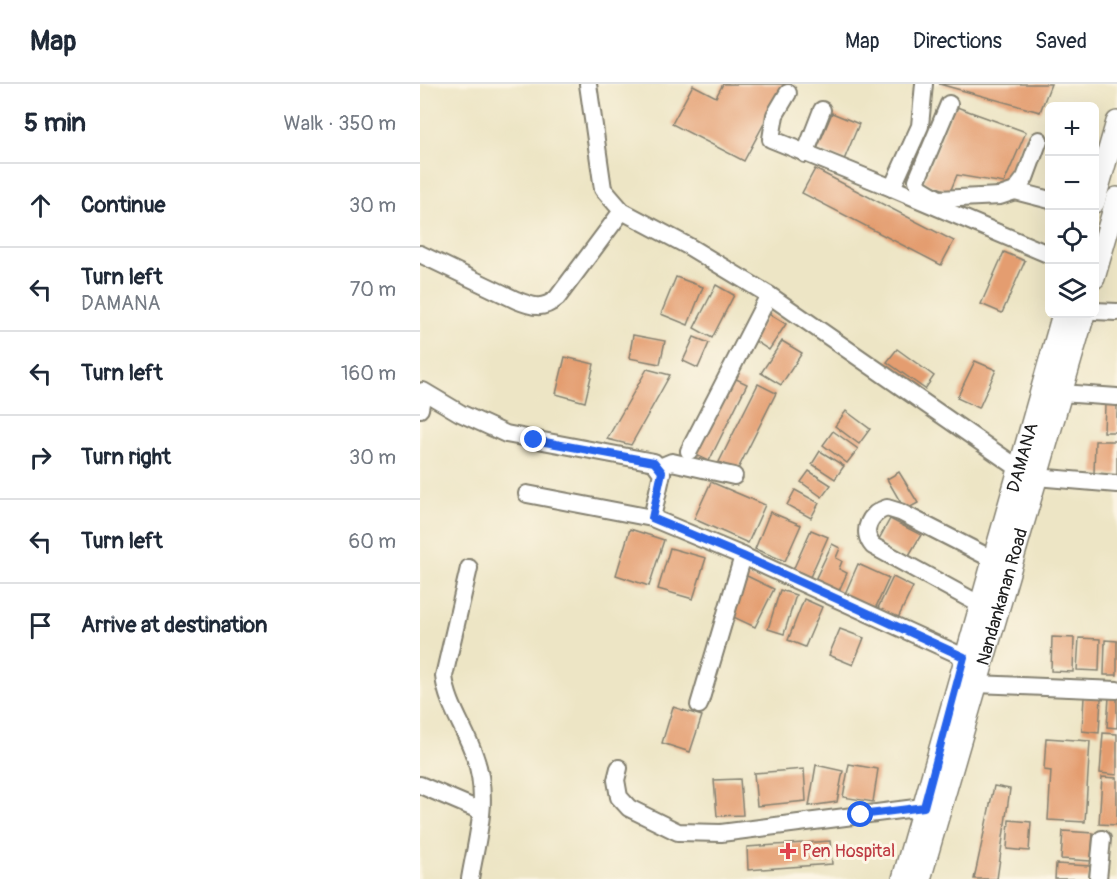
<!DOCTYPE html>
<meta charset="utf-8">
<style>
:root{--surface:#fff;--page:#f2f2f3;--text:#1f2937;--muted:#747a83;--line:#e0e1e3}
body{margin:0;font-family:Pangolin,sans-serif;background:var(--page);color:var(--text)}
.controls{position:absolute;right:18px;top:18px;display:grid;overflow:hidden;border-radius:9px;box-shadow:0 6px 24px #0002}
.controls button{width:54px;height:54px;display:grid;place-items:center;padding:0;border:0;border-bottom:2px solid var(--line);background:var(--surface);color:var(--text);font:30px sans-serif}
.stop{position:absolute;width:18px;height:18px;margin:-14px;border:4px solid #2563eb;border-radius:50%;background:#fff}
.stop.end{background:#2563eb;border-color:#fff;box-shadow:0 2px 6px #0008}
.list{margin:0;padding:0;list-style:none}
h2{display:flex;justify-content:space-between;align-items:center;height:78px;margin:0;padding:0 24px;font-size:26px}
h2 small{font-size:20px;font-weight:400;color:var(--muted)}
.list li{display:grid;grid-template-columns:39px 1fr auto;gap:18px;align-items:center;box-sizing:border-box;height:84px;padding:0 24px;border-top:2px solid var(--line)}
.list b{display:block;font-size:22px;white-space:nowrap}
.list p{margin:0;font-size:20px;white-space:nowrap;color:var(--muted)}
.list em{font-size:20px;font-style:normal;color:var(--muted)}
.icon{flex:none;width:33px;height:33px;fill:none;stroke:currentColor;stroke-width:2;stroke-linecap:round;stroke-linejoin:round}
.map{position:relative;flex:none;width:697px;height:795px;overflow:hidden}
header{display:flex;align-items:center;gap:36px;box-sizing:border-box;height:84px;padding:0 30px;background:var(--surface);border-bottom:2px solid var(--line)}
header strong{font-size:28px}
nav{display:flex;gap:33px;margin-inline-start:auto;font-size:21px}
main{display:flex}
aside{flex:1;background:var(--surface)}
.map>svg:first-child{display:block}
.building{fill:#e49d6f}
.lines{fill:none;stroke-linecap:round;stroke-linejoin:round}
.minor-casing{stroke:#848070;stroke-width:20}
.major-casing{stroke:#848070;stroke-width:24}
.minor{stroke:#fff;stroke-width:16}
.major{stroke:#fff;stroke-width:21}
.route{stroke:#2563eb;stroke-width:8}
.health-dot{fill:#e0444e;stroke:#fcf5e5;stroke-width:2}
.labels{text-anchor:middle;stroke-width:6;stroke-linejoin:round;paint-order:stroke}
.street-label{font-size:18px;fill:#1c1c1c;stroke:#fcf5e5}
.health-label{font-size:18px;fill:#be3a42;stroke:#fcf5e5;text-anchor:start}
</style>
<header>
<strong>Map</strong>
<nav><a>Map</a><a>Directions</a><a>Saved</a></nav>
</header>
<main>
<aside>
<h2>5 min<small>Walk · 350 m</small></h2>
<ul class="list">
<li><svg class="icon" aria-label="ahead" viewBox="0 0 24 24"><path d="M12 20V5M6 11l6-6 6 6"/></svg><div><b>Continue</b></div><em>30 m</em></li>
<li><svg class="icon" aria-label="left" viewBox="0 0 24 24"><path d="M17 20v-9H6M10 6l-5 5 5 5"/></svg><div><b>Turn left</b><p>DAMANA</p></div><em>70 m</em></li>
<li><svg class="icon" aria-label="left" viewBox="0 0 24 24"><path d="M17 20v-9H6M10 6l-5 5 5 5"/></svg><div><b>Turn left</b></div><em>160 m</em></li>
<li><svg class="icon" aria-label="right" viewBox="0 0 24 24"><path d="M7 20v-9h11M14 6l5 5-5 5"/></svg><div><b>Turn right</b></div><em>30 m</em></li>
<li><svg class="icon" aria-label="left" viewBox="0 0 24 24"><path d="M17 20v-9H6M10 6l-5 5 5 5"/></svg><div><b>Turn left</b></div><em>60 m</em></li>
<li><svg class="icon" aria-label="arrive" viewBox="0 0 24 24"><path d="M6 21V4h12l-3 4 3 4H6"/></svg><div><b>Arrive at destination</b></div></li>
</ul>
</aside>
<div class="map">
<svg width="697" height="795" viewBox="0 0 697 795">
<rect width="100%" height="100%" fill="#fcf5e5"/>
<filter id="ink" filterUnits="userSpaceOnUse"><feTurbulence type="fractalNoise" baseFrequency=".0167" numOctaves="2"/><feDisplacementMap in="SourceGraphic" scale="12" xChannelSelector="R" yChannelSelector="G"/><feConvolveMatrix kernelMatrix="1 2 1 2 8 2 1 2 1" color-interpolation-filters="sRGB"/></filter>
<filter id="wash" filterUnits="userSpaceOnUse"><feTurbulence type="fractalNoise" baseFrequency=".008" numOctaves="4" result="noise"/><feDisplacementMap in="SourceGraphic" scale="24" xChannelSelector="R" yChannelSelector="G"/><feGaussianBlur stdDeviation="1.35" result="paint"/><feColorMatrix in="noise" values="0 0 0 0 0 0 0 0 0 0 0 0 0 0 0 0 0 1.4 0 .05"/><feComposite in="paint" operator="in"/></filter>
<g filter="url(#wash)">
<rect width="100%" height="100%" fill="#ede5c5"/>
<g id="blocks">
<g class="building">
<polygon points="303,0 365,0 324,77 252,40 273,1 296,13"/>
<polygon points="519,0 631,0 620,28"/>
<polygon points="534,22 606,48 584,99 537,91 530,108 504,98"/>
<polygon points="412,29 439,40 424,76 397,65"/>
<polygon points="395,85 534,157 521,181 382,109"/>
<polygon points="584,168 605,177 582,229 561,220"/>
<polygon points="256,193 283,203 268,241 241,230"/>
<polygon points="296,201 314,211 292,254 274,244"/>
<polygon points="348,229 366,240 349,266 332,255"/>
<polygon points="213,251 245,257 240,280 209,274"/>
<polygon points="274,253 289,259 278,284 263,277"/>
<polygon points="362,257 382,269 361,301 341,289"/>
<polygon points="477,265 514,292 505,305 467,278"/>
<polygon points="145,273 174,280 165,318 136,310"/>
<polygon points="555,277 576,286 559,324 537,314"/>
<polygon points="227,285 250,291 211,361 187,355"/>
<polygon points="312,293 327,300 289,377 274,370"/>
<polygon points="338,300 356,309 317,387 299,378"/>
<polygon points="685,320 697,320 697,348 684,348"/>
<polygon points="426,327 450,345 439,360 415,342"/>
<polygon points="413,347 438,365 427,379 403,361"/>
<polygon points="675,357 697,357 697,391 674,390"/>
<polygon points="400,367 424,382 415,395 392,380"/>
<polygon points="389,387 411,401 402,413 381,398"/>
<polygon points="479,388 498,419 485,426 467,395"/>
<polygon points="291,398 345,421 328,459 274,435"/>
<polygon points="375,406 399,419 391,434 367,421"/>
<polygon points="350,428 381,441 365,477 335,465"/>
<polygon points="470,435 501,451 488,473 458,457"/>
<polygon points="210,445 244,456 229,502 196,491"/>
<polygon points="391,446 408,453 390,493 373,486"/>
<polygon points="412,460 420,464 416,474 422,477 419,485 427,489 418,509 394,498"/>
<polygon points="250,464 286,474 273,515 238,505"/>
<polygon points="438,480 469,494 455,525 424,512"/>
<polygon points="327,492 354,505 335,543 309,531"/>
<polygon points="473,493 493,503 477,536 457,526"/>
<polygon points="360,506 376,511 364,550 348,545"/>
<polygon points="384,515 402,523 385,563 368,556"/>
<polygon points="420,545 444,554 433,581 409,571"/>
<polygon points="632,553 654,554 653,588 631,587"/>
<polygon points="659,554 680,555 679,587 657,586"/>
<polygon points="685,556 697,557 697,591 684,591"/>
<polygon points="664,613 681,614 679,649 662,647"/>
<polygon points="689,613 697,614 697,644 687,643"/>
<polygon points="253,623 282,632 270,668 242,659"/>
<polygon points="683,649 697,650 697,691 680,689"/>
<polygon points="626,654 670,657 665,738 628,736 631,687 624,686"/>
<polygon points="429,680 458,685 453,718 423,713"/>
<polygon points="396,681 423,687 417,718 389,722"/>
<polygon points="384,685 386,717 337,722 334,689"/>
<polygon points="682,693 697,694 697,741 679,740"/>
<polygon points="320,695 323,731 297,732 294,696"/>
<polygon points="574,702 590,705 577,795 554,795"/>
<polygon points="589,736 611,738 609,767 587,765"/>
<polygon points="643,747 673,749 671,777 641,775"/>
<polygon points="410,757 412,780 328,786 327,763"/>
<polygon points="636,780 670,782 669,795 635,795"/>
</g>
</g>
</g>
<g filter="url(#ink)">
<use href="#blocks" fill-opacity="0" stroke="#848070" stroke-width="1.5"/>
<g class="lines">
<defs>
<g id="minor">
<polyline points="168,0 183,105 202,127 268,162 349,211 598,384"/>
<polyline points="504,0 500,42 472,104 630,171"/>
<polyline points="368,9 355,31 351,55 472,104"/>
<polyline points="529,20 497,96 499,103 519,115 580,112 595,107 605,94 619,56"/>
<polyline points="385,70 402,26"/>
<polyline points="595,107 630,116"/>
<path d="M0,170L96,216C113,223 123,226 137,214L202,127"/>
<polyline points="674,227 697,228"/>
<polyline points="641,309 697,313"/>
<polyline points="0,325 3,307 40,329 86,350 234,378 242,389 232,434"/>
<polyline points="269,367 349,211"/>
<polyline points="240,383 252,378 314,392"/>
<polyline points="616,393 697,400"/>
<polyline points="107,410 232,434 323,472 544,573"/>
<path d="M49,484L24,592C27,621 46,645 55,673C70,715 57,753 50,795"/>
<path d="M559,520L453,462C440,447 450,429 467,424L480,428L572,475"/>
<polyline points="556,600 697,606"/>
<polyline points="279,621 323,472"/>
<polyline points="199,684 196,696 199,713 209,724 258,748 301,749 503,723"/>
<polyline points="0,701 61,727"/>
<polyline points="678,795 682,755"/>
</g>
<g id="major">
<polyline points="674,118 697,38"/>
<polyline points="674,194 697,114"/>
<path id="s1" d="M483,795L643,230"/>
<path id="s2" d="M500,795L664,230"/>
</g>
</defs>
<use href="#minor" class="minor-casing"/>
<use href="#major" class="major-casing"/>
<use href="#minor" class="minor"/>
<use href="#major" class="major"/>
</g>
</g>
<g class="lines" filter="url(#ink)">
<polyline class="route" points="114,356 234,378 242,388 232,434 323,472 544,573 504,723 441,731"/>
</g>
<path class="health-dot" d="M365 758h6v6h6v6h-6v6h-6v-6h-6v-6h6z"/>
<g class="labels">
<g class="street-label">
<text dy="6" stroke="none"><textPath href="#s1" startOffset="438">DAMANA</textPath></text>
<text dy="6" stroke="none"><textPath href="#s2" startOffset="294">Nandankanan Road</textPath></text>
</g>
<g class="health-label">
<text x="382" y="773">Pen Hospital</text>
</g>
</g>
</svg>
<div class="controls">
<button>+</button>
<button>−</button>
<button><svg class="icon" aria-label="locate" viewBox="0 0 24 24"><circle cx="12" cy="12" r="6"/><path d="M12 2v4M12 18v4M2 12h4M18 12h4"/></svg></button>
<button><svg class="icon" aria-label="layers" viewBox="0 0 24 24"><path d="M12 4l9 5-9 5-9-5zM3 14l9 5 9-5"/></svg></button>
</div>
<div class="stop" style="left:441px;top:731px"></div>
<div class="stop end" style="left:114px;top:356px"></div>
</div>
</main>
